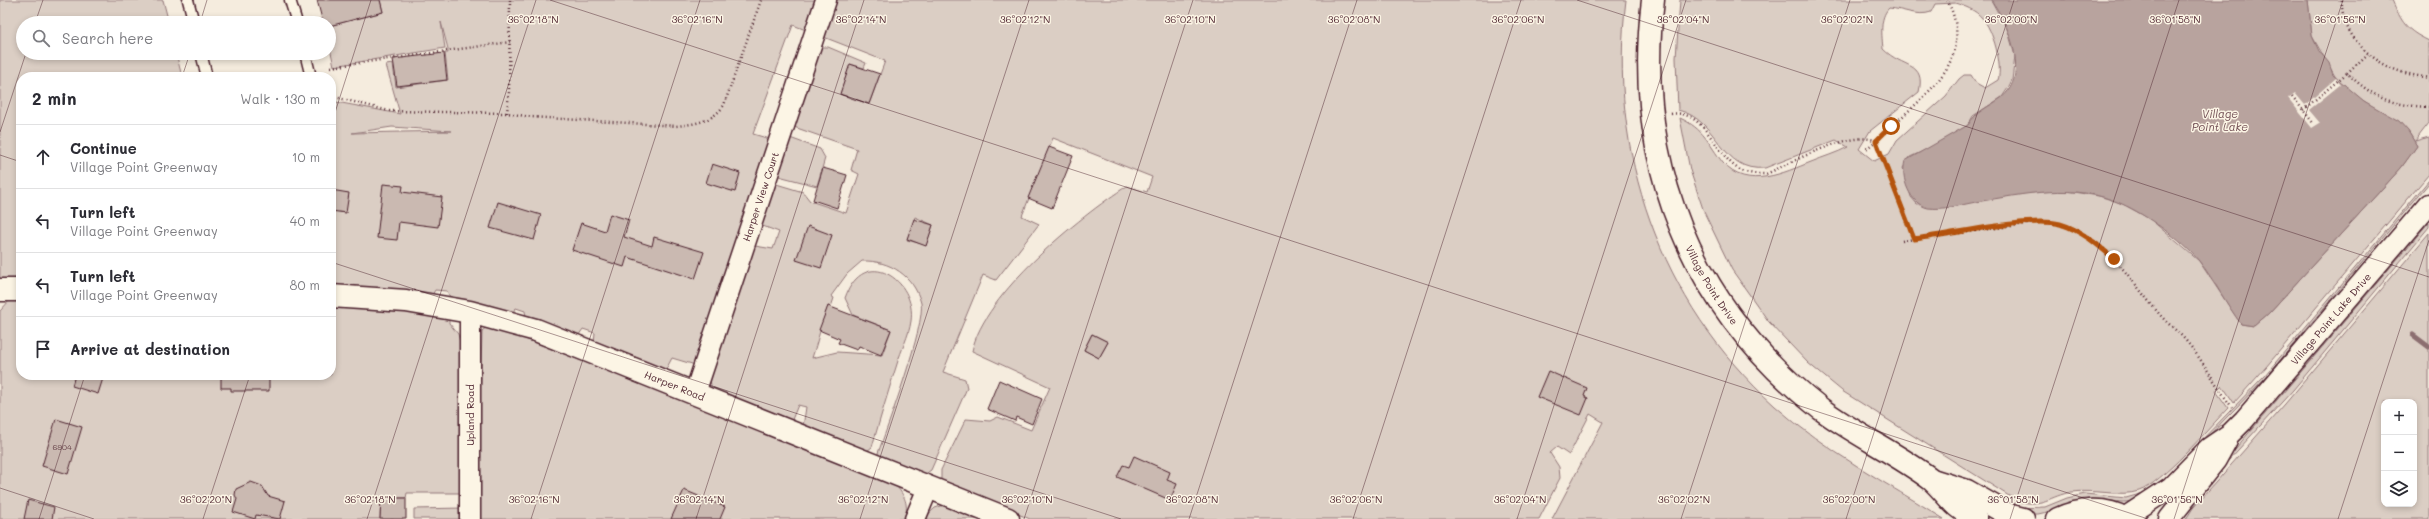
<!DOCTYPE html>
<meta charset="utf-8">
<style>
:root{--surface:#fff;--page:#f7f7f7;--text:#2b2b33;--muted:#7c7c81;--line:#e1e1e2}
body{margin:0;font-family:Mali,sans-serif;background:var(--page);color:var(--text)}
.controls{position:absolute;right:12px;bottom:12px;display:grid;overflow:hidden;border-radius:8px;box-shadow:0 2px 6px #0003}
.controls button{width:36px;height:36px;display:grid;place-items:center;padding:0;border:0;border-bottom:1px solid var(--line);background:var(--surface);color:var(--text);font:20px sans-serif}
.stop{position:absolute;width:12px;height:12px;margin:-9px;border:3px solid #b45309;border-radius:50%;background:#fff}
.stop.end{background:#b45309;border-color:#fff;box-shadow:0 1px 4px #0008}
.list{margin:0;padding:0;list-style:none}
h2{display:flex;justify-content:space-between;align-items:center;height:52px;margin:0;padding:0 16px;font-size:17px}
h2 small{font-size:13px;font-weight:400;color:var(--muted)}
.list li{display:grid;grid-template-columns:26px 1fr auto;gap:12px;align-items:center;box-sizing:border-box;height:64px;padding:0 16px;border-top:1px solid var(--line)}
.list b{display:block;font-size:15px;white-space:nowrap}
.list p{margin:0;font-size:13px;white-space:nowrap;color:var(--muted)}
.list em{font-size:13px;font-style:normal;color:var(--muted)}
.icon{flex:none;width:22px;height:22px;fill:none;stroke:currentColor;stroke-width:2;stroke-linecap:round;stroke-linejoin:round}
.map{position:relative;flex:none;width:2429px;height:519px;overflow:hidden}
.search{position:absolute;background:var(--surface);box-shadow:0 2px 6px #0003;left:16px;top:16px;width:320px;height:44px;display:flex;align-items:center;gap:10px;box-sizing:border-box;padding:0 14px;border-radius:22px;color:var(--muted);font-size:15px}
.panel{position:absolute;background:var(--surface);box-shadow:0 2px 6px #0003;left:16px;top:72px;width:320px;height:308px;border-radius:16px}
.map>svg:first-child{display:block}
.green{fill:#dbcec4;stroke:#927678;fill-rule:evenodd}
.water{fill:#b8a39e;stroke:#8c6e70}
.pier{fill:#f5ecde}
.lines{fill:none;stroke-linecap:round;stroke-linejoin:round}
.stream{stroke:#8c6e70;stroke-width:5}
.building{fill:#cab9b1;stroke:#4a1f2b}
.service-casing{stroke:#4a1f2b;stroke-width:13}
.minor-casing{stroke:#4a1f2b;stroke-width:23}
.tertiary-casing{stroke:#4a1f2b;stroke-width:25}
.secondary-casing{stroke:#4a1f2b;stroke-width:25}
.path{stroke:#4a1f2b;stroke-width:2.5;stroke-dasharray:1 3;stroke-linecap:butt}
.service{stroke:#fcf5e5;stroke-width:10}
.minor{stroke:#fcf5e5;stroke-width:20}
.tertiary{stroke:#fcf5e5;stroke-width:22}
.secondary{stroke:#fcf5e5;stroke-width:22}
.route{stroke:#b45309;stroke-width:5}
.ticks{fill:none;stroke:#4a1f2b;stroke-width:1;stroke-opacity:0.45}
.labels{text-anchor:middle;stroke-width:3;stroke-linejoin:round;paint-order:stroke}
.number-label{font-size:8px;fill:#6a464c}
.street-label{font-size:10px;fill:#4a1f2b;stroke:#fcf5e5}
.water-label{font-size:11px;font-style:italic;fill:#704d53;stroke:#fcf5e5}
.ticks-label{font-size:10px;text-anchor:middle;fill:#4a1f2b;stroke:#fcf5e5;stroke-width:3;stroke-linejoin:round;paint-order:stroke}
</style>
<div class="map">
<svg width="2429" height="519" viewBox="0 0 2429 519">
<rect width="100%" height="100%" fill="#f5ecde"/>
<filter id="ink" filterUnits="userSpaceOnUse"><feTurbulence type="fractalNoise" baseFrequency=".025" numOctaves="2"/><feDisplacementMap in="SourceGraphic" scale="8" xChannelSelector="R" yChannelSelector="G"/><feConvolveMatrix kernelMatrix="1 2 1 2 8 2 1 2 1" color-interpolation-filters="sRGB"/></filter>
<g filter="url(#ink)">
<g class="green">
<polygon points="0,0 163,0 169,23 23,23 23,53 176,53 182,77 21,77 21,280 0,279"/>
<path d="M380,0H1626C1607,151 1660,303 1775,406C1825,451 1887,483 1944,519H1552L1603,422L1590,414L1569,455L1557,447L1550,453L1559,467L1560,478L1539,519H1030L941,482V470L966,419L990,421L998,417L1031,430L1050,387L972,351C984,294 1079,217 1127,186L1147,192L1152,177L1053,138L1022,216L1039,224L996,280L983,275L943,372L965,379L967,388L931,470L924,475L879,458L878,453C887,428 926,324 921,303C914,276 890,260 862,261L847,274L831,296L834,298L831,307L828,306C821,324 818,341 812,358L837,352L882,355L891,330L853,315L845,298C864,244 917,280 911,321C909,336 901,350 897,364C888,392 880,419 872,447L867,451L803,427L806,407L798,405L791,422L712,390L710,380L712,370L672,358L665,371L594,342L595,333L583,329L578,336L526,317L525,311L516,308L512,313L450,297L447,291L435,290L432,295L331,285V101L400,114L386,65L393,64L396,87L448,80L445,53H448V49L441,22L445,48L334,66L329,43V26L383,12ZM793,25L885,61L869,104L840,94L850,64L864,68L866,63L828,47H817L794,127L857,149L851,170L859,174L846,213L810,201L803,192L773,183L760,225L779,232L773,249L737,243L770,139L753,134ZM392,127L451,131H452L352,133ZM915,217L933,225L926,245L907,240ZM1092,334L1108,342L1099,358L1084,350Z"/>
<path d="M1680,0H1991L2008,31L2015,56L2012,80L2008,88L2002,97L1973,116L1968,125L1932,147L1910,157L1903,168L1911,197L1917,204L2060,190L2099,196L2121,203L2150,219L2199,261L2241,324L2254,326L2269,313L2401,168L2417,146L2408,131L2345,88L2336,78L2312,36L2308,0H2392C2402,23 2406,30 2429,41V123L2415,141L2429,137V174L2266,367L2234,403L2222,385L2216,391L2228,408C2210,427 2161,484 2139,491C2121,497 2094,489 2072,492C2049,496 2043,508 2017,501L1842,391L1808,363L1769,322L1732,270L1704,212L1690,170L1680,118C1704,129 1708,143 1723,163C1747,191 1785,172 1811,162C1823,157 1837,153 1848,147L1836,140L1765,168C1720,173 1720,120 1678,110L1676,58ZM1955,3C1964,6 1976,10 1982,18C1993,29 2003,66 1998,80L1985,88L1976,83L1971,75H1964L1959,79L1946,96L1897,140L1889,154L1874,161L1859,149L1870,131L1919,92C1926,61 1903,69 1883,49C1882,36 1879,18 1889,8C1903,9 1918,17 1931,12L1935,4Z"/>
<polygon points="790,138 820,149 825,158 817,186 771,174"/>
<polygon points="2429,180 2429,183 2266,377 2157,489 2159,484 2265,375"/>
<polygon points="2429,222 2429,227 2293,390 2183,510"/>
<path d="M2429,233V519H2186L2193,508L2285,404ZM2384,402H2414V504H2384Z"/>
<polygon points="21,299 21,375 331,375 331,303 449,317 449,323 458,334 463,356 462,493 407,493 406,498 381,498 380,519 0,519 0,311 10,300"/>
<path d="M489,325L892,481C904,495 909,501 905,519H477L482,331Z"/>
<path d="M2147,492C2129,510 2112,498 2089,499C2071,501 2056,511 2038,514H2032L2019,508L2045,507L2067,498L2085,494L2126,498Z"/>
<polygon points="944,505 956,506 986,519 923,519 935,508"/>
<polygon points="463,508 462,519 414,519 414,509"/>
</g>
<path class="water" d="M1991,0H2308L2312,36L2319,51L2329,63L2333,75L2364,101L2399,121L2408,131L2417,146L2401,168L2269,313L2254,326L2241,324C2226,304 2215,281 2199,261C2183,241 2145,214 2122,204C2074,182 2025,194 1976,202C1960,205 1943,210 1928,208C1910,204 1900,178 1905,161L1968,125C1976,111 1989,107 2001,98C2031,75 2008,23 1991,0Z"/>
<polygon class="pier" points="2336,78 2341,84 2309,110 2320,123 2312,128 2288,98 2295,93 2305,105"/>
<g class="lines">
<polyline class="stream" points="2413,335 2429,347"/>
</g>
<g class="building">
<polygon points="317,0 380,0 383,12 329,26 329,23 323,23"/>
<polygon points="444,53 447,80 397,86 393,59"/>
<polygon points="850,64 880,74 869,104 840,94"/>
<polygon points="1049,147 1073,156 1052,208 1028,198"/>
<polygon points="712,164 740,173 735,192 706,183"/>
<polygon points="823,168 847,175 837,208 813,200"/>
<polygon points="383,184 403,186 402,192 442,197 438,227 399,222 397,240 377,238"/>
<polygon points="331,190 349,193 346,213 331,211"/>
<polygon points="498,202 541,215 534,240 490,228"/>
<polygon points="610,214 629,220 624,237 652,246 654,237 704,252 695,279 627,257 624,267 572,250 581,223 605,231"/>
<polygon points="914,219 933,225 926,246 907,239"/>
<polygon points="808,226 832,235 821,268 796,260"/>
<polygon points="828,306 891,330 881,355 859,346 857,350 838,343 840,339 819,330"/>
<polygon points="1092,334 1108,342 1099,358 1084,350"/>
<polygon points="1548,371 1587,388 1584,396 1588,398 1581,415 1537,397"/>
<polygon points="75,375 104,375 98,394 72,386"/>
<polygon points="221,375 269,375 269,391 231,391 231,388 221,388"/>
<polygon points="999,380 1042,399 1032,424 1016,417 1015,421 987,409"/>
<polygon points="56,419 82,427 68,474 42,466"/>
<polygon points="1134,456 1170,472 1167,480 1177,484 1170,500 1117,477 1123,465 1129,467"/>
<polygon points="251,482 262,486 268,496 285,501 280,519 256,515 255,519 233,512 237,499 235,495 236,489"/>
<polygon points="684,490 725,507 720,519 671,519"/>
<polygon points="381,498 406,498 406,519 380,519"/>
<polygon points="28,500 54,507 52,519 24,519"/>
</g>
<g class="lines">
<defs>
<g id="service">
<polyline points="188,0 194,23"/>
<polyline points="290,0 297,23"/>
<polyline points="201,53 207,77"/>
<polyline points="305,53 311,77"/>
</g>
<g id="minor">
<path id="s1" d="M695,393L826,0"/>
<path id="s2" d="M2124,518L2171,487L2209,448L2231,433L2244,420L2429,204"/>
<polyline points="470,519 470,312"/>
<polyline points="915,519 928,488"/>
<polyline points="2169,519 2216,460 2227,440"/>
</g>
<g id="tertiary">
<path id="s3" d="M1653,0C1633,163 1691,307 1821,409C1856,435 1898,454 1932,480C1941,488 1948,498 1957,506C1963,511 1970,515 1976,519"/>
<polyline points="1935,481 1967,491 2011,516 2023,519"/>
<path d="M2058,519C2079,509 2105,507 2126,519"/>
</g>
<g id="secondary">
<polyline points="0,290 21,290"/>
<path id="s4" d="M331,296L406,301L470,312L536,330L1008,519"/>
</g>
</defs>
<use href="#service" class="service-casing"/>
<use href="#minor" class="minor-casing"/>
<use href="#tertiary" class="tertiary-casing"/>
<use href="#secondary" class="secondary-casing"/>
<g class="path">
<path d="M1947,0C1981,65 1915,101 1876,141L1914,239L2041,222C2098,223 2128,278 2161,316C2169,325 2179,332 2187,342C2204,362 2216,386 2232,407"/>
<path d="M2342,0C2340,32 2368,59 2396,70C2406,74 2418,76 2429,78"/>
<polyline points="331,67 510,42"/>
<polyline points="2347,73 2368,54"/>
<path d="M331,96L389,111L507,113L531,117L676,126C695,124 713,122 724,105L761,0"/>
<polyline points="2292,96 2314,124"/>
<path d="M2303,110L2347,73C2375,99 2391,105 2429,107"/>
<polyline points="507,113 509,92 510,0"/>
<path d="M1671,114C1706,108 1716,159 1742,171C1750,174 1758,174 1766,174C1791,163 1852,129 1876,141L1866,149"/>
<polyline points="1902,241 1914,239"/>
</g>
<use href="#service" class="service"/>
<use href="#minor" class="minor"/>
<use href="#tertiary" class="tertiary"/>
<use href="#secondary" class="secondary"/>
</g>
</g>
<g class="lines" filter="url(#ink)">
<path class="route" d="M1891,126L1876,141L1914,239C1949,235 2030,216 2060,224C2081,230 2098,245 2114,259"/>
</g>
<path class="ticks" d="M550,0L2148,519M1577,0L2429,277M35,23L43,0M200,23L207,0M182,77L190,53M331,125L371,0M0,132L26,53M0,155L21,162M331,262L1121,519M0,488L94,519M39,519L85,375M203,519L250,375M367,519L536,0M531,519L700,0M696,519L864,0M860,519L1029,0M1024,519L1193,0M1189,519L1357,0M1353,519L1521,0M1517,519L1686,0M1681,519L1850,0M1846,519L2014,0M2010,519L2179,0M2174,519L2343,0M2338,519L2429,240"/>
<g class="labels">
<g class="number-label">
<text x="62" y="450">6904</text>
</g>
<g class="street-label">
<text dy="4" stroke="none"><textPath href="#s1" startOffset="207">Harper View Court</textPath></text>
<text dy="4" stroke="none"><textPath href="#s3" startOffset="297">Village Point Drive</textPath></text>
<text dy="4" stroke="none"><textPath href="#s2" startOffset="289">Village Point Lake Drive</textPath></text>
<text dy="4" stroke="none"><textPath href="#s4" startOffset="358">Harper Road</textPath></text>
<text transform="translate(470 415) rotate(-90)" y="4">Upland Road</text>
</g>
<g class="water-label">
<text x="2220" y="118">Village<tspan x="2220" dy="13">Point Lake</tspan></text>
</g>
</g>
<g class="ticks-label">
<text x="533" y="23">36°02'18"N</text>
<text x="697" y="23">36°02'16"N</text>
<text x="861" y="23">36°02'14"N</text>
<text x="1025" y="23">36°02'12"N</text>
<text x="1190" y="23">36°02'10"N</text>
<text x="1354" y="23">36°02'08"N</text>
<text x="1518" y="23">36°02'06"N</text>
<text x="1683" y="23">36°02'04"N</text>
<text x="1847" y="23">36°02'02"N</text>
<text x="2011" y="23">36°02'00"N</text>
<text x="2175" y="23">36°01'58"N</text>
<text x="2340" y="23">36°01'56"N</text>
<text x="206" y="503">36°02'20"N</text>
<text x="370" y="503">36°02'18"N</text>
<text x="534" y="503">36°02'16"N</text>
<text x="699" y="503">36°02'14"N</text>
<text x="863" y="503">36°02'12"N</text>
<text x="1027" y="503">36°02'10"N</text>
<text x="1192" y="503">36°02'08"N</text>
<text x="1356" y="503">36°02'06"N</text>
<text x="1520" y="503">36°02'04"N</text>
<text x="1684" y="503">36°02'02"N</text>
<text x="1849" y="503">36°02'00"N</text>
<text x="2013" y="503">36°01'58"N</text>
<text x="2177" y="503">36°01'56"N</text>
</g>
</svg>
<div class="controls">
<button>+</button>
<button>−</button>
<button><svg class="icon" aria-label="layers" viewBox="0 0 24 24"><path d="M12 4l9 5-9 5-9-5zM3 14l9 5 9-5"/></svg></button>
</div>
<div class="stop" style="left:1891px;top:126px"></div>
<div class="stop end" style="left:2114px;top:259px"></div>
<div class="search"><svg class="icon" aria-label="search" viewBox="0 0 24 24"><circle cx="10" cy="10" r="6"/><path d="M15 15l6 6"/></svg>Search here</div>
<section class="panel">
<h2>2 min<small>Walk · 130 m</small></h2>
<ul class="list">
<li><svg class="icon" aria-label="ahead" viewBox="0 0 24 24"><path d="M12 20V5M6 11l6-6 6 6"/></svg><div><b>Continue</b><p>Village Point Greenway</p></div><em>10 m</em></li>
<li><svg class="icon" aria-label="left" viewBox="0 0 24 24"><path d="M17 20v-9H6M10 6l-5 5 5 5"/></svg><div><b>Turn left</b><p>Village Point Greenway</p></div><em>40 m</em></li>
<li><svg class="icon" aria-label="left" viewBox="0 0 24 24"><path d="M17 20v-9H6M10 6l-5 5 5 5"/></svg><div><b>Turn left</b><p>Village Point Greenway</p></div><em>80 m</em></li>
<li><svg class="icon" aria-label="arrive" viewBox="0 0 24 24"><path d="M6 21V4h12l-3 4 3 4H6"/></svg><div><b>Arrive at destination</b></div></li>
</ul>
</section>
</div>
